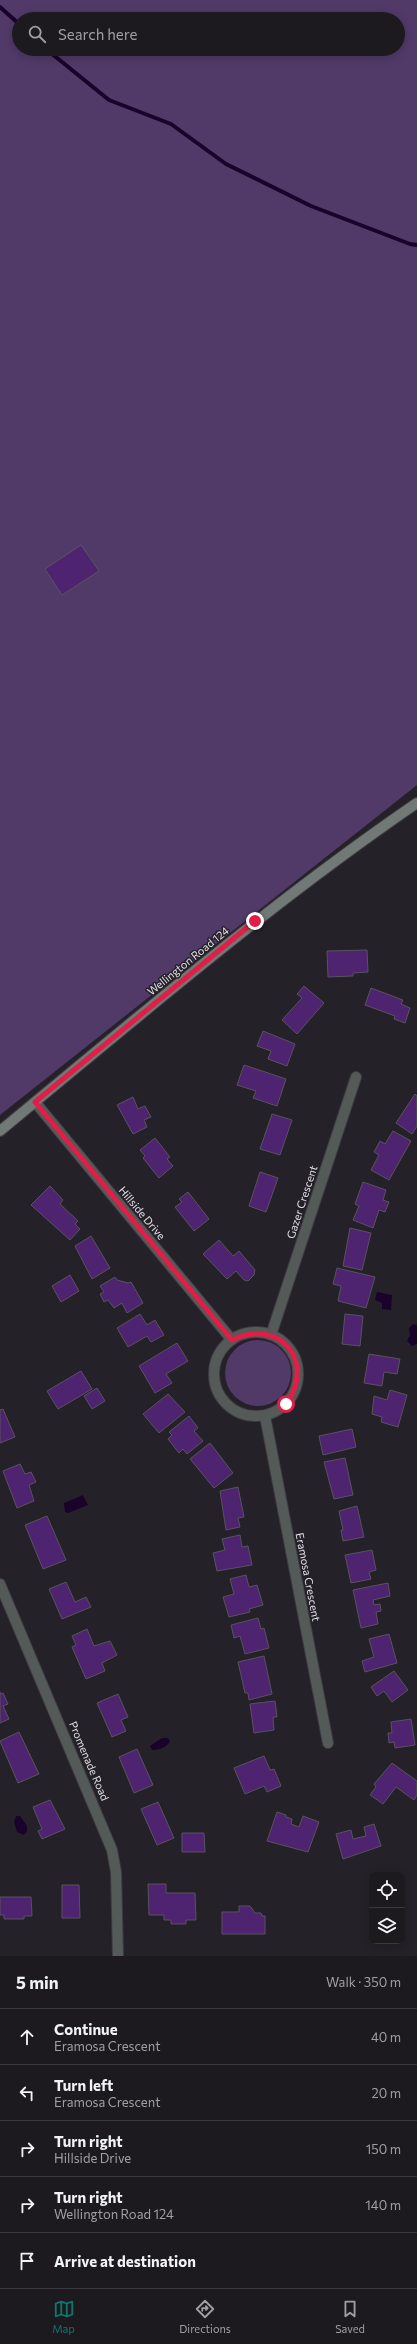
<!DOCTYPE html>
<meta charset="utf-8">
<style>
:root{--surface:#1c191f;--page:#29262c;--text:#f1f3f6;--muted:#a0a0a4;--line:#3a383d;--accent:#0f766e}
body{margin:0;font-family:Commissioner,sans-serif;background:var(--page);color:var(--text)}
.controls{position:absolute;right:12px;bottom:12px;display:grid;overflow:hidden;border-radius:8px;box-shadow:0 2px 10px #0003}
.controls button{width:36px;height:36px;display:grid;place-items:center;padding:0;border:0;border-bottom:1px solid var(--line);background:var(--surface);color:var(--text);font:20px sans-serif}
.stop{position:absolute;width:12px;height:12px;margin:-9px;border:3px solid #e11d48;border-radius:50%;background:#fff}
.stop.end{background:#e11d48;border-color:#fff;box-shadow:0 1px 4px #0008}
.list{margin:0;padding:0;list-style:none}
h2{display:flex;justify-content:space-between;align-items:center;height:52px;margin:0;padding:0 16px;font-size:17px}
h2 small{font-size:13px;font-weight:400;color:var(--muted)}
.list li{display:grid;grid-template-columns:26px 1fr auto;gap:12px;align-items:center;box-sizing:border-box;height:56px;padding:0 16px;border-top:1px solid var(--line)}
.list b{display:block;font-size:15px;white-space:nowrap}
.list p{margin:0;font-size:13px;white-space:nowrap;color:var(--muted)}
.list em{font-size:13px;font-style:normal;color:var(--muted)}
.icon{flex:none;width:22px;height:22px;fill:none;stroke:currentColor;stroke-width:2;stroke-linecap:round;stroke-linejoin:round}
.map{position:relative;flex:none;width:417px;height:1956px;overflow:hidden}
.search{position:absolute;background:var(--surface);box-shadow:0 2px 10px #0003;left:12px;right:12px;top:12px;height:44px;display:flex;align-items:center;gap:10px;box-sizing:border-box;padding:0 14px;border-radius:22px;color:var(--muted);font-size:15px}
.sheet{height:332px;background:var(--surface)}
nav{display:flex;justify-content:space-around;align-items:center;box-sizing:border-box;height:56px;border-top:1px solid var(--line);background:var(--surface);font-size:11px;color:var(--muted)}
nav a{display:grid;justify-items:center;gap:2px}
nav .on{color:var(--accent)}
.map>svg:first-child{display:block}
.green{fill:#513a68;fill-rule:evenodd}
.water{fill:#19032a}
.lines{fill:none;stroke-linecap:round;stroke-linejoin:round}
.stream{stroke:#19032a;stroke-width:4}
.building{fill:#4e2370;stroke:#58535d}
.street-casing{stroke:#3f3b43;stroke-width:12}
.secondary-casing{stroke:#3f3b43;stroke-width:12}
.street{stroke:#545a58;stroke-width:10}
.secondary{stroke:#707975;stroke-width:10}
.route{stroke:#e11d48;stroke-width:5}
.labels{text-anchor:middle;stroke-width:3;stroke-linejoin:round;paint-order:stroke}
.street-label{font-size:11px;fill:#e0dee4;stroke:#252129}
</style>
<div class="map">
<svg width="417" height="1956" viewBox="0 0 417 1956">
<rect width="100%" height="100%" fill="#252129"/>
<g class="green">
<path d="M0,0H417V785L0,1115ZM19,19H398V49H19Z"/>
<circle cx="258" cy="1373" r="33"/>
</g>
<g class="water">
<polygon points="377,1292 392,1295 391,1310 382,1309 382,1303 375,1300"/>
<polygon points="413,1324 417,1325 417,1344 412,1346 407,1341 410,1335 409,1328"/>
<polygon points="83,1495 88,1505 68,1513 65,1512 64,1503"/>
<path d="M162,1738H168L170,1742C165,1748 159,1750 152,1750L150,1746Z"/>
<polygon points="16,1816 20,1816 27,1826 27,1831 24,1835 17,1832 14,1822"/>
</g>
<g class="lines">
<g class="stream">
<polyline points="0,7 19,24"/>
<polyline points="46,49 109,100 171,124 226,164 311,206 410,244 417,245"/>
</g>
</g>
<g class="building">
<polygon points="81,545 99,571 62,595 45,569"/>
<polygon points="367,950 368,972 353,973 353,976 328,977 327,951"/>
<polygon points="304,986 324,1003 297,1034 282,1020 302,998 297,994"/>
<polygon points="371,988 403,1000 401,1004 410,1008 405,1023 394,1019 395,1016 365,1005"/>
<polygon points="263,1031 295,1044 287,1066 268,1059 271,1051 257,1046"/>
<polygon points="244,1065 286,1079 277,1106 253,1098 256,1091 237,1085"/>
<polygon points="415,1094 417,1096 417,1126 412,1134 396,1123"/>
<polygon points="133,1097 138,1109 145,1106 151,1117 144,1120 147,1127 133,1134 117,1105"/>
<polygon points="272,1114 292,1120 280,1155 260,1149"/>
<polygon points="393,1131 411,1141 389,1180 371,1170 379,1155 374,1152 380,1141 385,1144"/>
<polygon points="155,1138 170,1157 167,1159 173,1166 159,1178 143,1158 145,1156 140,1150"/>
<polygon points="260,1172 278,1178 266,1212 249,1206"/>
<polygon points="363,1182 386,1190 383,1200 389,1202 385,1212 379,1210 373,1228 353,1220 359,1206 355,1204"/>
<polygon points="50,1186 63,1200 60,1204 78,1221 75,1224 80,1229 70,1240 31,1205"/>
<polygon points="188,1192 209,1219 194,1231 175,1207 182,1202 179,1199"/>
<polygon points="350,1228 371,1233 362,1270 343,1266"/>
<polygon points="91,1236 110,1268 92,1279 75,1246"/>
<polygon points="219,1240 233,1256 239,1251 255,1270 254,1275 248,1281 244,1280 236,1271 227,1279 203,1254"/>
<polygon points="337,1268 375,1277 366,1308 338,1301 341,1286 333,1284"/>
<polygon points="70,1275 79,1291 61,1302 52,1286"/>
<polygon points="115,1277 117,1280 128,1283 131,1282 143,1303 127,1313 122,1303 114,1308 108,1300 104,1302 100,1294 104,1292 100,1286"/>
<polygon points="140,1314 147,1325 155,1320 164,1335 151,1342 147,1336 128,1347 117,1328"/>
<polygon points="345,1314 363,1316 360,1346 342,1344"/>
<polygon points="177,1343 188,1361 166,1374 172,1383 155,1393 139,1366"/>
<polygon points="369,1354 400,1359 397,1374 384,1372 382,1386 364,1383"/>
<polygon points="81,1371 92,1389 58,1409 47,1391"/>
<polygon points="97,1388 105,1401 92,1409 84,1396"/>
<polygon points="390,1390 407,1395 398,1427 381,1422 382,1417 372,1414 374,1396 387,1400"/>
<polygon points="168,1394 185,1412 159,1433 143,1414"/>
<polygon points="3,1409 15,1437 0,1443 0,1410"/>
<polygon points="189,1416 198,1428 194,1431 203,1441 187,1454 183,1449 179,1453 168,1439 172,1435 169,1432"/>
<polygon points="352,1429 356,1447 323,1455 319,1436"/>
<polygon points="210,1443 233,1473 214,1488 190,1459"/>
<polygon points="345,1458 353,1495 334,1499 324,1462"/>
<polygon points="20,1464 25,1474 31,1472 36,1482 29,1485 34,1501 17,1508 3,1471"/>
<polygon points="238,1487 244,1517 238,1518 240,1527 226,1530 220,1491"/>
<polygon points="357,1506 364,1537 343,1541 341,1530 343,1530 339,1511"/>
<polygon points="47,1516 66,1560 43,1569 25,1525"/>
<polygon points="240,1535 242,1547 248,1546 252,1565 217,1571 213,1553 225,1550 222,1539"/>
<polygon points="372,1550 376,1570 369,1572 371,1579 351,1583 345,1555"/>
<polygon points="246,1575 249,1587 257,1585 263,1605 249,1609 250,1612 229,1617 223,1597 234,1594 230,1579"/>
<polygon points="66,1582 75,1602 86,1597 91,1607 62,1619 49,1589"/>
<polygon points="388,1583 390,1596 373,1600 374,1605 380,1604 381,1611 376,1612 378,1624 361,1628 353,1590"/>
<polygon points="258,1618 261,1629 264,1628 269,1648 245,1654 240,1636 234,1638 231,1625"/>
<polygon points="87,1629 94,1646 110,1641 117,1655 102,1663 105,1671 86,1679 72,1647 76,1645 72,1636"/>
<polygon points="389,1634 397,1663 365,1672 362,1661 374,1657 369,1639"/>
<polygon points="264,1656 272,1694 249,1700 248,1693 245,1693 238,1662"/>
<polygon points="394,1671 408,1690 392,1702 384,1691 377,1696 371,1687"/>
<polygon points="0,1692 1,1694 3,1693 8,1704 3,1706 9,1719 0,1723"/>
<polygon points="118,1694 128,1717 121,1720 126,1731 112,1737 97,1703"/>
<polygon points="275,1701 277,1717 273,1717 274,1730 254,1733 250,1704"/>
<polygon points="411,1719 415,1745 395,1748 394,1742 389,1743 388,1733 392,1733 391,1722"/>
<polygon points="19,1732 39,1774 18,1783 0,1741"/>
<polygon points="137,1749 153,1785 134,1793 119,1757"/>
<polygon points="264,1756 270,1770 274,1769 281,1786 267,1792 264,1786 245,1794 234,1768"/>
<polygon points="392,1763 417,1781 417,1795 414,1800 396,1787 383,1804 370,1795 376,1787 374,1784"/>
<polygon points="50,1800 65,1829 42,1839 38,1831 42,1829 33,1807"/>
<polygon points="158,1802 174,1838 157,1845 141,1809"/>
<polygon points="277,1812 286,1815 286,1817 292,1819 291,1824 299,1827 303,1816 319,1822 308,1852 267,1841"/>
<polygon points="374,1824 381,1846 343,1859 336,1834 351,1830 353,1839 366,1836 364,1827"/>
<polygon points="182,1833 204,1833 205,1852 182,1852"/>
<polygon points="148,1884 166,1884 166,1893 195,1893 196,1920 186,1920 186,1924 171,1924 171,1920 164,1920 164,1915 149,1915"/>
<polygon points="62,1885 79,1885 80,1918 62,1918"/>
<polygon points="0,1897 31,1897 32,1916 24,1916 24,1919 4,1919 4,1915 0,1915"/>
<polygon points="239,1906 250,1906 255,1913 261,1913 262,1916 265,1916 265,1934 222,1934 222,1912 239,1912"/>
</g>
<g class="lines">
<defs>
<g id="street">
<polyline points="35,1102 232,1340"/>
<circle cx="256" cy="1374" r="42"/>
<polyline points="271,1335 356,1077"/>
<polyline points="265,1416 328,1743"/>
<polyline points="0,1584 112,1850 116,1872 118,1956"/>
</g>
<path id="secondary" d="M0,1131C137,1018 271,903 417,803"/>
</defs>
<use href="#street" class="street-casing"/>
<use href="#secondary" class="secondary-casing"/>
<use href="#street" class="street"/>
<use href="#secondary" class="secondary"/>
</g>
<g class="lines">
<path class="route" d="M255,921L35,1102L232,1340C279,1317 317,1361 286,1404"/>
</g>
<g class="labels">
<g class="street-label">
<text transform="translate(188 961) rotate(-39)" y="4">Wellington Road 124</text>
<text transform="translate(302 1202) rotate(-72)" y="4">Gazer Crescent</text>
<text transform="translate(142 1213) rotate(50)" y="4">Hillside Drive</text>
<text transform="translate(308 1577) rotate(79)" y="4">Eramosa Crescent</text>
<text transform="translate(89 1761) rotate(67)" y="4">Promenade Road</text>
</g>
</g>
</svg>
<div class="controls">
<button><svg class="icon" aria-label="locate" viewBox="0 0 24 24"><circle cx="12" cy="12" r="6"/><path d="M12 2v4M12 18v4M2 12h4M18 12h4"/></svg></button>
<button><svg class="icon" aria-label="layers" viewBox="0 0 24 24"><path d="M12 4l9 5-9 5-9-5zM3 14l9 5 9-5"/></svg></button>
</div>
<div class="stop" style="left:286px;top:1404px"></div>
<div class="stop end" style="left:255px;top:921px"></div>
<div class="search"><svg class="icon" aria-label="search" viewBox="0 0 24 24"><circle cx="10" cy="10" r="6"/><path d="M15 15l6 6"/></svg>Search here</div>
</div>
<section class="sheet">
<h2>5 min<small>Walk · 350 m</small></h2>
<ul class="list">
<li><svg class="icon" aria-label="ahead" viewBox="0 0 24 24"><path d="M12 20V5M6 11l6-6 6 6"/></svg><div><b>Continue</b><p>Eramosa Crescent</p></div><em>40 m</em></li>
<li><svg class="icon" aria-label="left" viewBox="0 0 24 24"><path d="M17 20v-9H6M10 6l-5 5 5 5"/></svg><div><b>Turn left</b><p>Eramosa Crescent</p></div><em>20 m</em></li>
<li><svg class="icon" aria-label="right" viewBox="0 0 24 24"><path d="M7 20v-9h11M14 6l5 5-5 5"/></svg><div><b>Turn right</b><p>Hillside Drive</p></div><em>150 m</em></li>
<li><svg class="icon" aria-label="right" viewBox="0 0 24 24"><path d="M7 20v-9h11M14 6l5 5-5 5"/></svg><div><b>Turn right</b><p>Wellington Road 124</p></div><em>140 m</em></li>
<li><svg class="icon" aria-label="arrive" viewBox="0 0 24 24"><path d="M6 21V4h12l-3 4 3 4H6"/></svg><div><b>Arrive at destination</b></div></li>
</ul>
</section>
<nav>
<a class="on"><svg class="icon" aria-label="map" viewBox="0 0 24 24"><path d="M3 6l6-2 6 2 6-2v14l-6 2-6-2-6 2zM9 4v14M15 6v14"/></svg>Map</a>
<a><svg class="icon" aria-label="directions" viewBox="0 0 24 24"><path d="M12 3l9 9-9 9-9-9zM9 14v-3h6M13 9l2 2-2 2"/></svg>Directions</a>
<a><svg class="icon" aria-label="saved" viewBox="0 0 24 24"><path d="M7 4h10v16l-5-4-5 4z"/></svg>Saved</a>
</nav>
